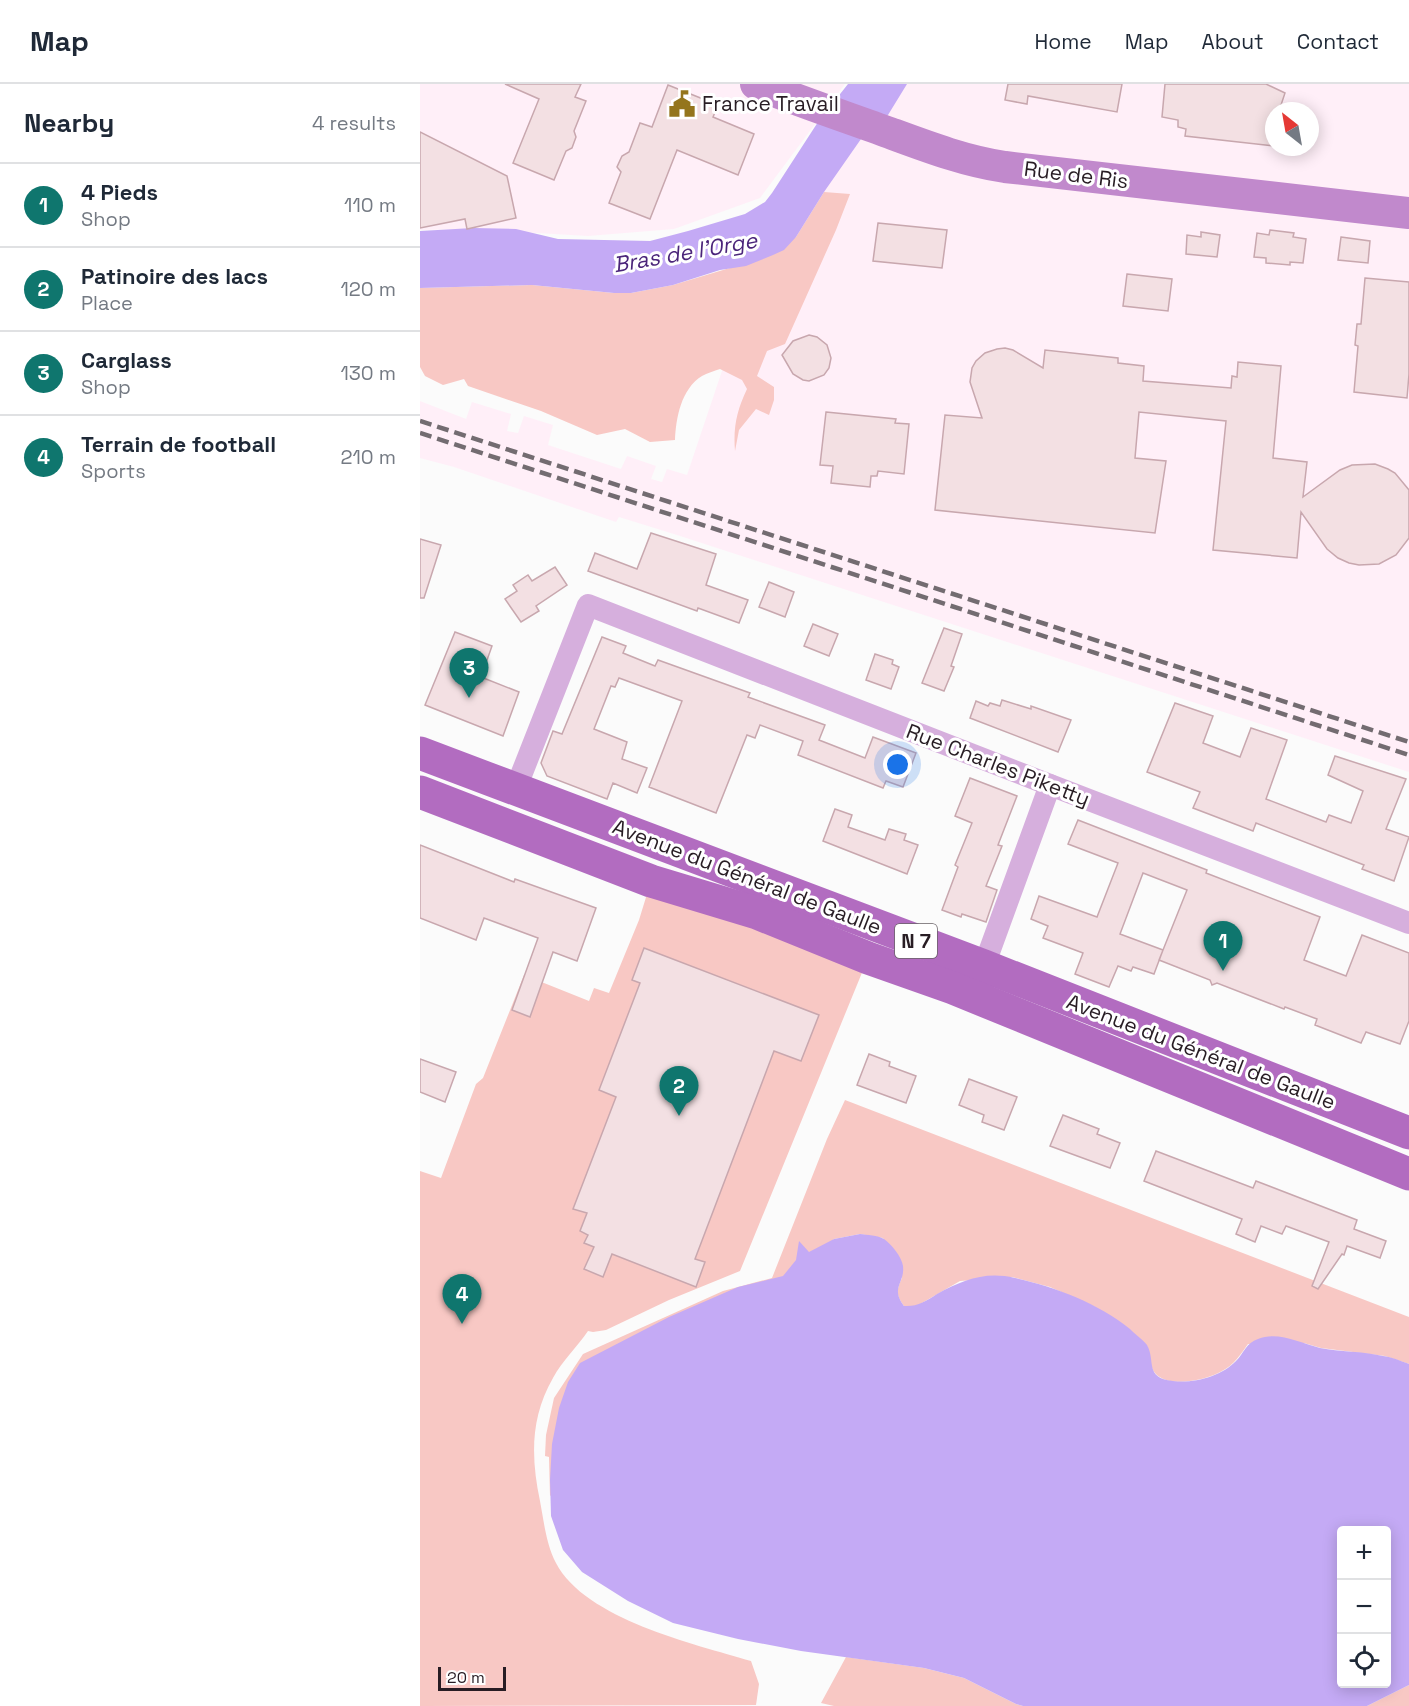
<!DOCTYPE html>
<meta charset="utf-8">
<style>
:root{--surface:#fff;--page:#f2f2f3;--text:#1f2937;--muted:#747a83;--line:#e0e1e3;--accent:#0f766e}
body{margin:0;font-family:"Space Grotesk",sans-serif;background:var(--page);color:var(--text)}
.controls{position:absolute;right:18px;bottom:18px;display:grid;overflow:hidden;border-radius:6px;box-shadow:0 3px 15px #0003}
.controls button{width:54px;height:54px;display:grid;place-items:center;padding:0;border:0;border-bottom:2px solid var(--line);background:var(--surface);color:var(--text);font:30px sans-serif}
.compass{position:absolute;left:845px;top:18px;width:54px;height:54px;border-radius:50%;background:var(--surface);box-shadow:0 3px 15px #0003;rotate:329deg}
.scale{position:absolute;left:18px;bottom:15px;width:68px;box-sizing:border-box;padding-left:6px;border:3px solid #281d24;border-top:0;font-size:16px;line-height:21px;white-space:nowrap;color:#281d24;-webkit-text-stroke:4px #fff;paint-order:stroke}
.you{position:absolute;left:478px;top:681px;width:21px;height:21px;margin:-15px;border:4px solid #fff;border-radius:50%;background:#1a73e8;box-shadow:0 0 0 9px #1a73e833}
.badge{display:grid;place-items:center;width:39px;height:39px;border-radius:50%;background:var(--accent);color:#fff;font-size:20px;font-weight:700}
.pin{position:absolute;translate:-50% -50px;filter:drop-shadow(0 2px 3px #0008)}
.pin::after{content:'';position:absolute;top:32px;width:21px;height:18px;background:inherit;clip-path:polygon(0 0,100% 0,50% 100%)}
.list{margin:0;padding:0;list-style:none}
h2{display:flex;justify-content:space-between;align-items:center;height:78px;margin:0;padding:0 24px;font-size:26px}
h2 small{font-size:20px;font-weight:400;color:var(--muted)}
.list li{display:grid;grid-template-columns:39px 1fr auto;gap:18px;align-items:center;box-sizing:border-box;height:84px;padding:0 24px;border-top:2px solid var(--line)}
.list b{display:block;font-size:22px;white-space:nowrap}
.list p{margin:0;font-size:20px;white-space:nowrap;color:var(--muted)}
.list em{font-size:20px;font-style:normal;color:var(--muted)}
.icon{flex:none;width:33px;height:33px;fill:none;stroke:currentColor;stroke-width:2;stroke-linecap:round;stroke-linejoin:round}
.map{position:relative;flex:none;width:989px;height:1622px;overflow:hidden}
header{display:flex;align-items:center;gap:36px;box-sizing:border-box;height:84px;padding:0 30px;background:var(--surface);border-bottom:2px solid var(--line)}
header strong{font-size:28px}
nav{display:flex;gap:33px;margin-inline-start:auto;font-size:21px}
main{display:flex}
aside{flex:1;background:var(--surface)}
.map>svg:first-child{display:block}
.built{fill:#ffeff8;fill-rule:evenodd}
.green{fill:#f8c8c4}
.water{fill:#c4aaf5;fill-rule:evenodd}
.building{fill:#f3e0e3;stroke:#c8a7ae;stroke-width:1.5}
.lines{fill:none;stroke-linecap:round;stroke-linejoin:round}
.minor{stroke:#d6afdd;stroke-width:22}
.secondary{stroke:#c189cc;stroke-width:32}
.primary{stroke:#b26cc0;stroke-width:33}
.rail{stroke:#736c71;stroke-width:4.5;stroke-dasharray:12 6;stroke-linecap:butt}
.labels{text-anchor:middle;stroke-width:6;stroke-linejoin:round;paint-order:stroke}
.shield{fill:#fff;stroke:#686166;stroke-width:1.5}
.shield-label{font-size:20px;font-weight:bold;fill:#281d24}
.poi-label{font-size:21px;fill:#281d24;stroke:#fff;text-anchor:start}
.street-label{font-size:21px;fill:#281d24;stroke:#fff}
.water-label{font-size:22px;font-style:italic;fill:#4b257a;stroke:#fff}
</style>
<header>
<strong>Map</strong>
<nav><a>Home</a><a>Map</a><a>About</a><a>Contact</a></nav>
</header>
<main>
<aside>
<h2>Nearby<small>4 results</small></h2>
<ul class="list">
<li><span class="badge">1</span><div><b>4 Pieds</b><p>Shop</p></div><em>110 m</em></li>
<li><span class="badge">2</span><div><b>Patinoire des lacs</b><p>Place</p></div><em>120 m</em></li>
<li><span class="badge">3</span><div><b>Carglass</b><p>Shop</p></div><em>130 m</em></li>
<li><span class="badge">4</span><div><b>Terrain de football</b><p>Sports</p></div><em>210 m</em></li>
</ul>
</aside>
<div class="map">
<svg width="989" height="1622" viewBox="0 0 989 1622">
<rect width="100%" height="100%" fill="#fbfbfb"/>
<g class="built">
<polygon points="0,0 425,0 340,114 254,145 168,152 48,145 0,146"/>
<path d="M448,0H989V688L257,451L199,433L196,438L34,383L0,374V317L46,335L52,318L91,330L87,347L98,349L104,332L133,341L128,361L201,385L207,372L236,382L231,395L242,398L247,385L267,391L346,156ZM854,27H890V63H854Z"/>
</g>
<g class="green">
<path d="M404,108L430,110L416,146L365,260L347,267L337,292L354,303V316L349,331L336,325L319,346L315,367C313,343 317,326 327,305L322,296L300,285C294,287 287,289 282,292C261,305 256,334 255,356L230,358L205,345L177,351L121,327L48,302L44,295L23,301L5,292L0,283V204L112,201L194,209H211L253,201L313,183L376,153Z"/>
<path d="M231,797L448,874L320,1187L249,1216L186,1246L173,1248L168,1247C157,1263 142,1277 133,1294C110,1334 111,1374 120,1417C124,1438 126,1460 136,1479C165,1535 274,1560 331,1577L339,1600L336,1621L0,1622V1087L21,1094L56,1000L63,994L104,891L169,917L174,904L189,909L219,836Z"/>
<path d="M425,1016L989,1233V1280L965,1272L901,1264L884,1259L828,1260C821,1270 814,1281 802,1287C787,1296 748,1305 735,1289C729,1282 729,1270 727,1262L675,1223L630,1203L592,1193L540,1197L495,1223L484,1222C476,1212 476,1206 482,1194L463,1154L440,1150L414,1155L130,1412L129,1373L125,1372L126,1351L134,1314L163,1270L303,1207L352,1194L407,1055Z"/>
<polygon points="426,1573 504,1584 544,1594 596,1620 603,1622 414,1622 401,1619"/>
<polygon points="989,1601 989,1622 947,1622"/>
</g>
<g class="water">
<polygon points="428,0 487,0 468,31 441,55 404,108 376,153 364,166 353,171 326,182 300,186 253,201 211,209 194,209 112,201 0,204 0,147 53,144 96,145 138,155 230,157 268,147 325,130 345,118 352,109 398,38"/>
<path d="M440,1150C447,1151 458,1151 464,1155C471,1160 482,1173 483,1182C485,1200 470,1203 484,1222C497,1223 506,1217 517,1210C543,1196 565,1187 595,1194C635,1203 678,1219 710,1245C715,1250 723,1256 727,1261C736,1277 724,1294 753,1297C773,1300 802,1292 816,1277C824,1269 826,1259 838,1255C858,1247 880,1259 900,1264C920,1268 942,1267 963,1272C972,1273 981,1277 989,1280V1601L947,1622H603L596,1620L544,1594L504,1584L381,1567L318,1555L253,1539L208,1517L162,1488L143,1466L131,1432L130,1396L132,1360L139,1324L148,1298L160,1279L249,1233L318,1203L363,1192L376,1176L379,1157L389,1168L414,1155ZM966,1446V1600H922V1446Z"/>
</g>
<g class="building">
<polygon points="85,0 161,0 155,13 166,17 154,47 156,53 152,64 146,67 134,96 93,79 119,15"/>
<polygon points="588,0 702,0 697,28 608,12 607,20 585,16"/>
<polygon points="745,0 846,0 865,9 859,27 854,27 854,62 765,52 766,45 758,43 758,36 742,33"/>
<polygon points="248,1 298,21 293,33 334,50 318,91 257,66 230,135 189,119 201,88 197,83 202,72 209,68 220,39 232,43"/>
<polygon points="0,48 87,92 96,134 47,145 45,135 0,144"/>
<polygon points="458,139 527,146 522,184 453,177"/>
<polygon points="850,146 874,149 873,153 886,155 883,179 870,178 870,181 846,179 846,174 834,173 837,149 849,151"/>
<polygon points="781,148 800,151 797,173 766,170 767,151 781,153"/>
<polygon points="921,153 950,157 948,179 918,176"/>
<polygon points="707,190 752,195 748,227 703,222"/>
<polygon points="945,194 989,198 989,290 987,314 934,308 938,262 935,261 937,240 941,240"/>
<polygon points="389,251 397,253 407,261 411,274 409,284 404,291 389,297 383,296 373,290 362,271 373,257"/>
<polygon points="585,264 593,266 623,284 625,266 698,274 698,279 724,282 723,297 811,304 812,292 817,293 818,278 861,282 853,374 887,378 883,413 920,386 932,381 955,380 968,385 975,389 989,406 989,454 976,471 959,480 939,481 929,479 918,474 907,465 881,428 877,474 793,466 806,337 719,328 715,374 746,377 735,449 515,426 525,331 562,334 550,298 552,284 556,277 565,269 577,265"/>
<polygon points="406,328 476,335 475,339 489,340 484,390 458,387 457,392 451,392 450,403 411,399 413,382 400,381"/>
<polygon points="231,449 296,470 286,501 328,516 319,539 278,524 277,527 168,487 175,469 217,485"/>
<polygon points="0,455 21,461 4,514 0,514"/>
<polygon points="135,483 147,501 116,522 119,527 101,538 85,515 97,507 93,501 108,491 112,497"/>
<polygon points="349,498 374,508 365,533 339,523"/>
<polygon points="393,540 418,550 409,572 384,562"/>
<polygon points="524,544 542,550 531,582 534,583 524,607 502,599"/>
<polygon points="35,548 72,562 61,593 99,608 83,652 5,621"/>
<polygon points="182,553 206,562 203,569 235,582 238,576 330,609 328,613 405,641 399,656 445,674 453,653 496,669 483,703 466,697 463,704 378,671 383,657 340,641 335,654 327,651 296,729 229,703 262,617 199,594 195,603 191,602 174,645 207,658 202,675 227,684 217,709 193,699 187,715 127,692 121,679 133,647 142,650"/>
<polygon points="455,570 473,576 472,580 479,583 471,605 446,596"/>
<polygon points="582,616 611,625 611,622 651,636 638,668 550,634 556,617 568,622 570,619 580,622"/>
<polygon points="755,619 793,632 783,659 820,673 831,644 867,656 846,715 906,738 909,731 931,739 943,707 908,691 915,672 986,695 966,745 989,753 974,797 942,785 944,781 836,739 833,747 773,724 780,708 727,688"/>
<polygon points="550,694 597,712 578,761 582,762 566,802 577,806 566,838 542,830 541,833 522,826 538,783 535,781 552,739 535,732"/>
<polygon points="415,725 432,731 428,743 465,756 469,745 486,750 484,756 498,761 487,790 403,757"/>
<polygon points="658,736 787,786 786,789 900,833 884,876 926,892 942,851 989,869 989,937 980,960 946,948 941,959 895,941 897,935 865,923 864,925 797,899 792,901 790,896 739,876 767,806 723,789 700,850 743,866 734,890 713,883 711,887 698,882 689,903 655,890 663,869 623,854 628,842 611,835 619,812 677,833 698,779 648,760"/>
<polygon points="0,761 94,798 95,795 176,824 157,877 133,868 110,933 92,926 118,854 64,834 56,856 0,834"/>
<polygon points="224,864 399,931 381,977 354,967 275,1175 285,1178 276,1203 192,1170 183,1193 164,1185 174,1163 164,1159 168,1151 160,1147 167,1129 153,1125 196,1013 179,1006 220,899 212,896"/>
<polygon points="449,970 470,978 469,982 496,992 486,1019 437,1001"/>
<polygon points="0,975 36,988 25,1018 0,1008"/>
<polygon points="549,995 597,1013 584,1046 562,1038 564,1031 539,1021"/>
<polygon points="643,1031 679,1045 677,1050 700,1059 690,1084 630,1062"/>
<polygon points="736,1067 833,1104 836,1097 937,1136 934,1145 966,1157 960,1174 927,1162 924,1171 922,1170 898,1205 892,1202 909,1158 866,1142 862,1150 841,1142 835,1158 816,1150 822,1135 724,1097"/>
</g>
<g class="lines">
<g class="minor">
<polyline points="96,704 168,521 630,701 989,839"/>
<polyline points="560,895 562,894 564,882 630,701"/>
</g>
<path class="secondary" d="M336,0C381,18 426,33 470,49C508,63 545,77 585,83L989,129"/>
<g class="primary">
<polyline points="0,669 564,882 989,1049"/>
<polyline points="0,708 231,797 337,829 448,874 533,904 989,1090"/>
</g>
<g class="rail">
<polyline points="0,337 989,658"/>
<polyline points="0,349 989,671"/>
</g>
</g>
<defs>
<symbol id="civic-bare" viewBox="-9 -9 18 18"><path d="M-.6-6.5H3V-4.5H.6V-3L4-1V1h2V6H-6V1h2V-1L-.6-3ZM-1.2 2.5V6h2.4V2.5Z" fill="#94751d" stroke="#fff" stroke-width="2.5" paint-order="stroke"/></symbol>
</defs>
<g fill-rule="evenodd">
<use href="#civic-bare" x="243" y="1" width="38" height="38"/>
</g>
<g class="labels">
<rect class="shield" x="475" y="840" width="42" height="34" rx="4.5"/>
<g class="shield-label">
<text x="496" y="864">N 7</text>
</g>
<g class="poi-label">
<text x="282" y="27">France Travail</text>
</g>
<g class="street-label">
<text transform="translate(656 91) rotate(7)" y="7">Rue de Ris</text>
<text transform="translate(578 681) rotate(21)" y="7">Rue Charles Piketty</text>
<text transform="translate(327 793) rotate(21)" y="7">Avenue du Général de Gaulle</text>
<text transform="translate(781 968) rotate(21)" y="7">Avenue du Général de Gaulle</text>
</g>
<g class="water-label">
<text transform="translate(265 168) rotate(-10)" y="8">Bras de l'Orge</text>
</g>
</g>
</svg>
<div class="controls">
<button>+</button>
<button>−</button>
<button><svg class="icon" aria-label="locate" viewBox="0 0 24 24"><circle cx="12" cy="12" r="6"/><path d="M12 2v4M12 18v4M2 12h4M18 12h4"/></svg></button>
</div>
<svg class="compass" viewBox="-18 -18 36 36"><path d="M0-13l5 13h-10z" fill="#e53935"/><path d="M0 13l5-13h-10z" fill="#747a83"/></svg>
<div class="scale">20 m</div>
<div class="you"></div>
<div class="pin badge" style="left:803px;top:887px">1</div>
<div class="pin badge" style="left:259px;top:1032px">2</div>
<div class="pin badge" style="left:49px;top:614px">3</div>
<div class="pin badge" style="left:42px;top:1240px">4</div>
</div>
</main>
